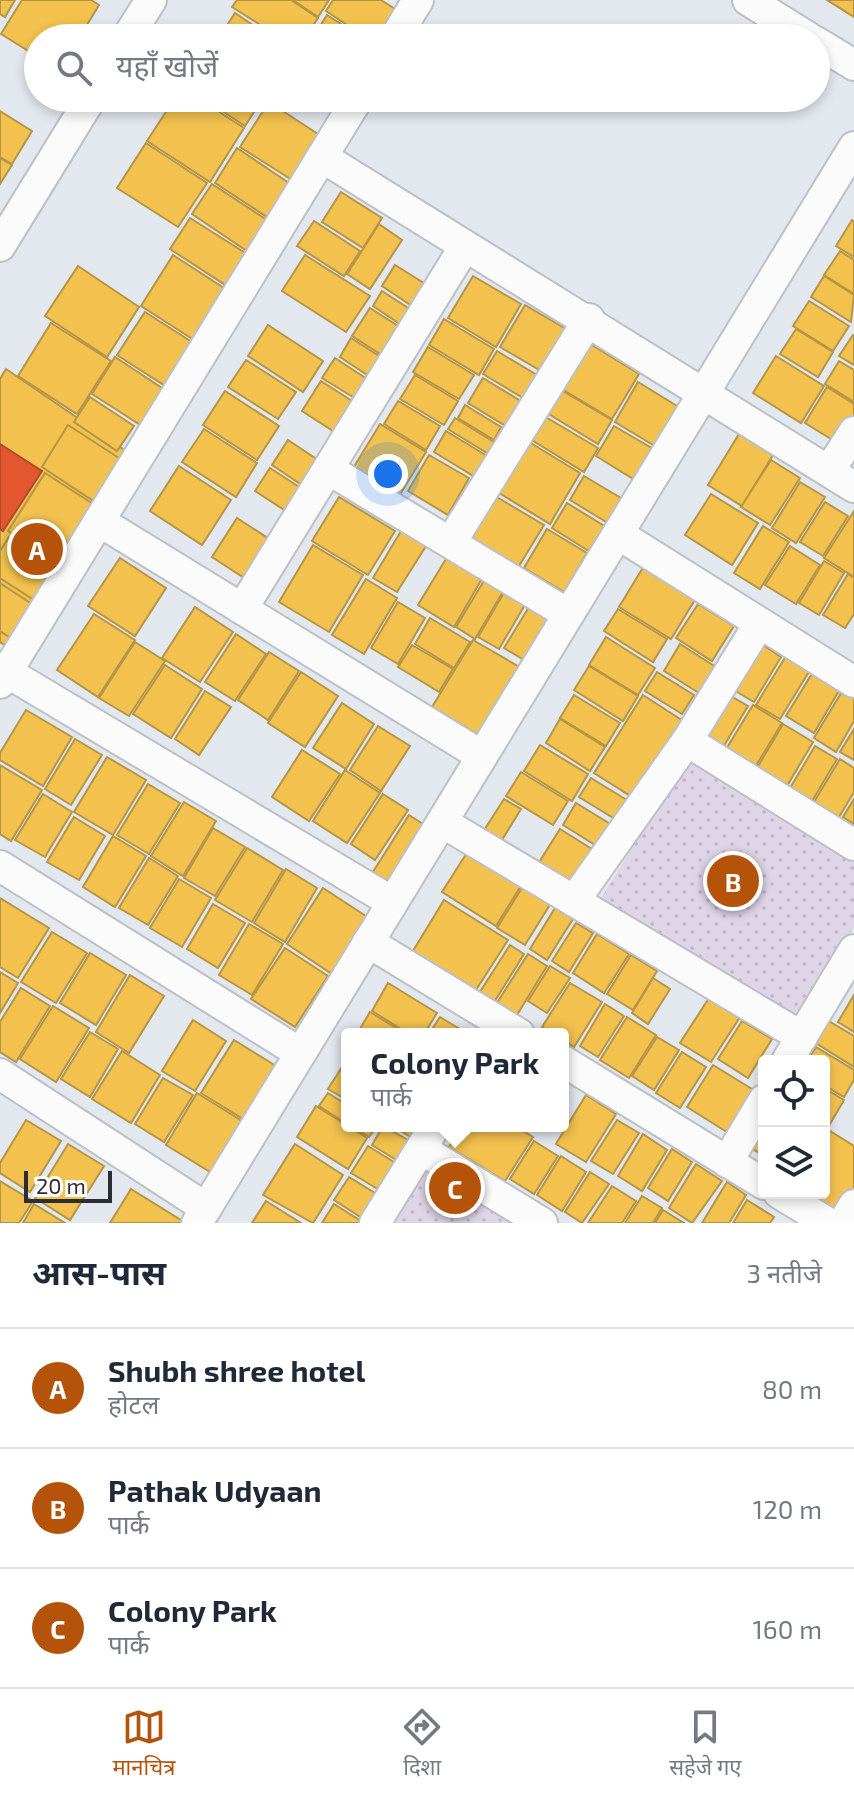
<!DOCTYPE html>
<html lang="hi">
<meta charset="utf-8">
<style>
:root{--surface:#fff;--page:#f6f6f7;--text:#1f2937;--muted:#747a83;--line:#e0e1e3;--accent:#b45309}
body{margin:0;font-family:"Exo 2","Noto Sans Devanagari",sans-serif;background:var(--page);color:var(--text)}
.controls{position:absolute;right:24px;bottom:24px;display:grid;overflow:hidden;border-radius:8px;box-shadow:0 4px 12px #0003}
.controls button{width:72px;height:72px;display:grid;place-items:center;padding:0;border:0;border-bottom:2px solid var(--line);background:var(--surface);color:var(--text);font:40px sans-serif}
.scale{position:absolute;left:24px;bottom:20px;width:88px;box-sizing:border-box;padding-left:8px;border:4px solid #2b2f34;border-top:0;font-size:22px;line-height:28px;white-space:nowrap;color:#2b2f34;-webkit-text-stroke:6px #fff;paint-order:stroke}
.you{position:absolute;left:388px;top:474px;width:28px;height:28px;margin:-20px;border:6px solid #fff;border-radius:50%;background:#1a73e8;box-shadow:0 0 0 12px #1a73e833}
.badge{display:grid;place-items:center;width:52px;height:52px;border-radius:50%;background:var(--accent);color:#fff;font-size:26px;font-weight:700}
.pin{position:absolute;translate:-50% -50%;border:4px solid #fff;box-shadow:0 2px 8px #0006}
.popup{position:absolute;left:341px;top:1028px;width:228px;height:104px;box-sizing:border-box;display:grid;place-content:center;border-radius:8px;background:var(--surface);filter:drop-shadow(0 2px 6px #0005);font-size:26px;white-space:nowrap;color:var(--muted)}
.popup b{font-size:30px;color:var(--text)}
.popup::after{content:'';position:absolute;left:50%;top:100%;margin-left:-16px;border:16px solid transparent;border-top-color:var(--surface)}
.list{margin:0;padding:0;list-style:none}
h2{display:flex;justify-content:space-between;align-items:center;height:104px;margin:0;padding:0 32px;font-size:34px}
h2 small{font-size:26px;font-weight:400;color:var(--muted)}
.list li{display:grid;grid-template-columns:52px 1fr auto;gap:24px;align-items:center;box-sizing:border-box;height:120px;padding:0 32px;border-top:2px solid var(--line)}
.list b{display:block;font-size:30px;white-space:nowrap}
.list p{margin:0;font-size:26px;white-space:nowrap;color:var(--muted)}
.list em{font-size:26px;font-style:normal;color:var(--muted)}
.icon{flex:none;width:44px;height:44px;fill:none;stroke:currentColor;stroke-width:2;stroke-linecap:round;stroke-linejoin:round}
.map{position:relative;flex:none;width:854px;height:1223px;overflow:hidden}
.search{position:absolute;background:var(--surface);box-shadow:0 4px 12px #0003;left:24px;right:24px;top:24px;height:88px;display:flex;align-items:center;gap:20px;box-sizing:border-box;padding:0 28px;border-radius:44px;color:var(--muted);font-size:30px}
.sheet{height:464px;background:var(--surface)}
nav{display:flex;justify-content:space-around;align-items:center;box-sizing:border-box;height:112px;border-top:2px solid var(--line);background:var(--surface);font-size:22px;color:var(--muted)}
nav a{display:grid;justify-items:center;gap:4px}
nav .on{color:var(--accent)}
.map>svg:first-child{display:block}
.park{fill:url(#park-dots)}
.homes{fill:#f2c14e;stroke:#b69546;stroke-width:2}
.shops{fill:#e4572e;stroke:#ac4b30;stroke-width:2}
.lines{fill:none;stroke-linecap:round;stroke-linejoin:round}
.minor-casing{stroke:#bdc0c5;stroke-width:34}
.minor{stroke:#fbfbfc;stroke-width:30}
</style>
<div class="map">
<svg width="854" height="1223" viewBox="0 0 854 1223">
<defs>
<pattern id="park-dots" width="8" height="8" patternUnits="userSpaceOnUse" patternTransform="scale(2)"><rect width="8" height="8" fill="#ded5e7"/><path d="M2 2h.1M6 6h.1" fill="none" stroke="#bfb7c7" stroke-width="1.8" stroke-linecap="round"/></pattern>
</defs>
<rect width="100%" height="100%" fill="#e3e7ee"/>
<g class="park">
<polygon points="688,758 854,863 854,927 794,1022 600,900"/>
<polygon points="436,1154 562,1223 385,1223"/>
</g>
<g class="homes">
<polygon points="0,0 15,0 5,17 0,14"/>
<polygon points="22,0 91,0 99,5 79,38 38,38 38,57 1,34"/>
<polygon points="237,0 291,0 318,18 305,38 281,38 232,7"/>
<polygon points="293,0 329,0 318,17"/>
<polygon points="333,0 381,0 395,9 377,38 367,38 326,11"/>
<polygon points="827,0 854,0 854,17"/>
<polygon points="235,13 272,38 219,38"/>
<polygon points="327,15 363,38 313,38"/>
<polygon points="175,98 198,98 244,128 210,182 147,141"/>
<polygon points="203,98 263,98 245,126"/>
<polygon points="314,98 340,98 333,110"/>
<polygon points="269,102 321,136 292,180 240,147"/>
<polygon points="0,111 32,131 12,164 0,157"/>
<polygon points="146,143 207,183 178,227 117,188"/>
<polygon points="237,148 289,183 267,217 215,183"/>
<polygon points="0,158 12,165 0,184"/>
<polygon points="212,184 267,220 247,251 192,214"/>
<polygon points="341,192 382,218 363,248 322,222"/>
<polygon points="190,218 247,254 227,286 170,249"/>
<polygon points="852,220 854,222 854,257 836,246"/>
<polygon points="314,221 360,251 344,276 297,246"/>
<polygon points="379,224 402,240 370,289 347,274"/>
<polygon points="840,251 854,260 854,294 824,275"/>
<polygon points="173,255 227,290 194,340 141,306"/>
<polygon points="305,255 370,296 346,332 282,291"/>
<polygon points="395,265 435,290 421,312 382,286"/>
<polygon points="78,266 139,307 107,357 45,316"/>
<polygon points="473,276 521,304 496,347 448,318"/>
<polygon points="824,276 854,295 851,322 811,297"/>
<polygon points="382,291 419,315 409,330 373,306"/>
<polygon points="809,301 849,326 833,351 793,326"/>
<polygon points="525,305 566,329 541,371 500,347"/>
<polygon points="370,308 409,333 391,361 352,336"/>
<polygon points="145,312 195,344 167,387 117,355"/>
<polygon points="444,319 494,349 479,375 429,345"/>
<polygon points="51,323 111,361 77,414 18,376"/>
<polygon points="268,325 323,361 303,392 248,356"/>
<polygon points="796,329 833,352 818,377 780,354"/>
<polygon points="853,335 854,335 854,365 839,356"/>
<polygon points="351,338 387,361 375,380 340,357"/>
<polygon points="587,342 639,374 612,419 560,388"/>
<polygon points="428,347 474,375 459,399 413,372"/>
<polygon points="497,351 537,375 523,398 483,374"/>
<polygon points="776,356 824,386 801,423 753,393"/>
<polygon points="115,357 165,390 142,426 92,394"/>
<polygon points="335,358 373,383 361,402 322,378"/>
<polygon points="246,360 296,392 278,419 228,387"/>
<polygon points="839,361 854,370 854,402 825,384"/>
<polygon points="6,369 133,456 10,649 0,642 0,379"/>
<polygon points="415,375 458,401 444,425 400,399"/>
<polygon points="483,378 524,403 509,428 468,403"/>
<polygon points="321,381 363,408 344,438 302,411"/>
<polygon points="638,382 682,409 658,448 615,422"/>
<polygon points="827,387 854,404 854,420 839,444 805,423"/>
<polygon points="561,390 612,420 598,444 547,413"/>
<polygon points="225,391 279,426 257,460 203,425"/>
<polygon points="90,397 134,426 117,451 74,422"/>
<polygon points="398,401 440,426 426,450 384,424"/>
<polygon points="465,405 501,427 494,440 458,418"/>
<polygon points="544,416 598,448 584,472 530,439"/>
<polygon points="455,418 502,447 495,458 448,429"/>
<polygon points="380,424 426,452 398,498 352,470"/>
<polygon points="68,425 122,460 95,502 42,467"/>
<polygon points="614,426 662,454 643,485 596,456"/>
<polygon points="204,429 257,463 236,497 182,462"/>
<polygon points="446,431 492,459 480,480 434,452"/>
<polygon points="739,434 773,455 742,506 708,485"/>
<polygon points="288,440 327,466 311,491 272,465"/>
<polygon points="529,442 580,473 550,524 499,493"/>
<polygon points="429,455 469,478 448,515 408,491"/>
<polygon points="771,460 800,478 770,525 741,507"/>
<polygon points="179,466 231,500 202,545 150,511"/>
<polygon points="270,468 310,494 295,517 255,491"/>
<polygon points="45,473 93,504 57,562 8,531"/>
<polygon points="584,476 626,501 611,525 570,500"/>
<polygon points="800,482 825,497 796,543 772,528"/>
<polygon points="711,494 758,523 732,565 685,535"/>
<polygon points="495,496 544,525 519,566 470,537"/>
<polygon points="339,497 395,531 368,575 312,541"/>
<polygon points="825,502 848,516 823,556 800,542"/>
<polygon points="567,503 611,530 595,555 552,528"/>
<polygon points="854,511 854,577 824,558"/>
<polygon points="237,518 277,544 252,583 212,557"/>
<polygon points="763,526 789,542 760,589 734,573"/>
<polygon points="547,529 587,553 564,592 524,568"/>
<polygon points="401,531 426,546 397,592 373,578"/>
<polygon points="9,537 58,569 37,602 0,578 0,551"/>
<polygon points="313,545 363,575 329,632 279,602"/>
<polygon points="790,546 820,565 796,604 765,585"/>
<polygon points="449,554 484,575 454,627 418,605"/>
<polygon points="120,558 166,588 135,636 88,606"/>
<polygon points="824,561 844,573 819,615 799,603"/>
<polygon points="644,566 696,598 671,639 619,607"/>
<polygon points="848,574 854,578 854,614 845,628 823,615"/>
<polygon points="366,579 397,598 364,654 332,635"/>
<polygon points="485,579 504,590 475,639 456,627"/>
<polygon points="0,583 35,606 14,640 0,631"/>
<polygon points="505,591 526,603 499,649 478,637"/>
<polygon points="398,602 425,618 398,664 371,648"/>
<polygon points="532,602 552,614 524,660 504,648"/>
<polygon points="698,604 734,626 712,661 676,638"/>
<polygon points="195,607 233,632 200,682 162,658"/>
<polygon points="618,609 667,639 653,662 604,631"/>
<polygon points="94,614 135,640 98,697 57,670"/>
<polygon points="430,618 470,642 454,668 415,644"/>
<polygon points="236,634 266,654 235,701 205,682"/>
<polygon points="606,637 655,668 638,695 589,665"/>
<polygon points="473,640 523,669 482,737 432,707"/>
<polygon points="135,642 165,661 129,716 99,698"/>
<polygon points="760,643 781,657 754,702 732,689"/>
<polygon points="680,644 719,669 702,695 664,671"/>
<polygon points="412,645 453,669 439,692 398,667"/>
<polygon points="269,652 299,671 268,720 238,700"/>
<polygon points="786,656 810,670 780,719 756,705"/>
<polygon points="165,665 202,689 171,738 133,714"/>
<polygon points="589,666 638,696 623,721 574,690"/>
<polygon points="301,672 338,696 305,747 268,723"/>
<polygon points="657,672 694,695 682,714 645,691"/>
<polygon points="813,672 840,689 814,733 786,716"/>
<polygon points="843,690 854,697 854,721 836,752 814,738"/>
<polygon points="205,691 231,707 199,755 175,739"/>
<polygon points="574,695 620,723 606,746 560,718"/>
<polygon points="643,695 688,724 640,802 594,773"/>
<polygon points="729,695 748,706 722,749 703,738"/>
<polygon points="342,703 374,724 346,769 313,748"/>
<polygon points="753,705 782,723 754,769 725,751"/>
<polygon points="26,710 72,737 43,786 0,760 0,753"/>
<polygon points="560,719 605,747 590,771 546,743"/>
<polygon points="783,724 813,742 784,791 754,773"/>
<polygon points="378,726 410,746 381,791 350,770"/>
<polygon points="854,729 854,760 840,752"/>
<polygon points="75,739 102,755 71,805 45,789"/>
<polygon points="540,745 588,774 572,801 524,771"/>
<polygon points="815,746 837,759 811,803 789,790"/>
<polygon points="302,750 340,774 309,821 272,797"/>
<polygon points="107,757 146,780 113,835 74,812"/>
<polygon points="840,759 854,768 854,792 839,817 814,802"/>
<polygon points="0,765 42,790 11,841 0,834"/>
<polygon points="345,770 380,793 347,843 313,821"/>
<polygon points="521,772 568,801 553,825 506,796"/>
<polygon points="591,778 635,805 623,824 579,797"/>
<polygon points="148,784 180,803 149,854 117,835"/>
<polygon points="43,794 72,812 45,857 15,840"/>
<polygon points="383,794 408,810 375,860 351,844"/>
<polygon points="504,799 521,809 500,843 483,832"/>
<polygon points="854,799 854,824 843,817"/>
<polygon points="184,802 216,821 183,876 151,856"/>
<polygon points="576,803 617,828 603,850 563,825"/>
<polygon points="409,815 426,826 388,885 371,875"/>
<polygon points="74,817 105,836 79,880 47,862"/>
<polygon points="213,828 245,847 215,896 184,878"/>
<polygon points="560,829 600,854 578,889 538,864"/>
<polygon points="113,836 146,856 115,907 83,887"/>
<polygon points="247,848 283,870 252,922 215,900"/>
<polygon points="470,848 524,881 496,926 442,892"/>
<polygon points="149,858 178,876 148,925 119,908"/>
<polygon points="286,869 317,888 285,942 254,923"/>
<polygon points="179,879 211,898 182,947 150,928"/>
<polygon points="523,886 551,903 525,945 497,928"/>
<polygon points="323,888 372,920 335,976 287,944"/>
<polygon points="0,898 49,928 18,978 0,967"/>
<polygon points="444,900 508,940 476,990 413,951"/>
<polygon points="213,904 245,923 218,968 187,949"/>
<polygon points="555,908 573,919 547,960 530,949"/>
<polygon points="576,923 593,933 569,972 552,961"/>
<polygon points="249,924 283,944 252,995 219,975"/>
<polygon points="52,932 87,953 56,1003 21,982"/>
<polygon points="597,934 629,954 604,993 573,973"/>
<polygon points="510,945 524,954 493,1004 478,995"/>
<polygon points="285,948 328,976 295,1027 251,999"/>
<polygon points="90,953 126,975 96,1025 60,1003"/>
<polygon points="528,954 547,966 517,1015 497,1003"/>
<polygon points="631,955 657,971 633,1010 607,994"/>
<polygon points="550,966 570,978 547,1013 528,1001"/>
<polygon points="0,972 18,983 0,1013"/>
<polygon points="130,975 164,996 129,1053 96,1032"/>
<polygon points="653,978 670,989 648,1024 632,1013"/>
<polygon points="388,983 437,1013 424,1034 409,1034 372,1011"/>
<polygon points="570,983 602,1002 574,1047 563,1040 563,1034 553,1034 542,1027"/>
<polygon points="21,988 50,1006 16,1062 0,1052 0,1022"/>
<polygon points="854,995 854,1032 838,1022"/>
<polygon points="709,998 740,1017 711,1062 680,1043"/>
<polygon points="605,1004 624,1016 598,1057 580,1046"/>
<polygon points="53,1006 89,1028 56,1082 20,1059"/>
<polygon points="370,1012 406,1034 357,1034"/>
<polygon points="440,1017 468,1034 429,1034"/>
<polygon points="627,1017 656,1035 629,1078 600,1060"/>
<polygon points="193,1020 226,1041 195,1091 162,1071"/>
<polygon points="827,1020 854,1036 854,1067 814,1042"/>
<polygon points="742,1021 772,1039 748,1078 718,1059"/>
<polygon points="90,1032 118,1049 90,1097 61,1079"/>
<polygon points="657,1037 679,1050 654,1090 632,1076"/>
<polygon points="234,1040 276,1066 243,1119 201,1093"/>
<polygon points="816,1047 854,1070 854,1080 844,1097 824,1085 824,1061 807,1061"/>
<polygon points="122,1051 160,1075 131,1123 92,1099"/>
<polygon points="682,1052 706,1067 680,1108 656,1093"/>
<polygon points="344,1064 347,1066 347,1100 328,1089"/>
<polygon points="713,1065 757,1092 730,1134 687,1107"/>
<polygon points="163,1078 193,1095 164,1142 135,1124"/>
<polygon points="824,1088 844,1100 827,1129 824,1127"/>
<polygon points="197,1093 242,1121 210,1172 166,1145"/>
<polygon points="328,1093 347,1105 347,1124 319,1106"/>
<polygon points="586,1095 616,1114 586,1162 556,1144"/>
<polygon points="316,1106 367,1138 348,1169 297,1137"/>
<polygon points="26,1120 61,1141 30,1192 0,1173 0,1163"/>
<polygon points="617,1120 639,1133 613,1174 591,1161"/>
<polygon points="764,1122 764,1156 749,1147"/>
<polygon points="351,1126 377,1126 369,1137"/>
<polygon points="383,1126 419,1146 406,1166 372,1145"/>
<polygon points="393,1126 431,1126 420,1143"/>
<polygon points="462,1126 515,1126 533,1137 505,1181 449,1147"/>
<polygon points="830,1131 854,1146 854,1200 842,1220 797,1193 824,1193 824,1141"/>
<polygon points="643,1134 667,1150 642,1191 618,1176"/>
<polygon points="534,1141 558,1156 534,1194 510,1179"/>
<polygon points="68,1144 104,1166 70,1220 35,1198"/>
<polygon points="295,1144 343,1175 313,1223 263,1195"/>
<polygon points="368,1146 402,1167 386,1194 351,1173"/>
<polygon points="672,1149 692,1162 668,1201 648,1188"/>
<polygon points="561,1156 586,1172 562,1211 537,1195"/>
<polygon points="696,1164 722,1181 692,1223 669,1208"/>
<polygon points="590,1172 609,1184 582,1223 565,1212"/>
<polygon points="349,1177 383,1198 368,1222 334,1200"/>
<polygon points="0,1181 33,1201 19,1223 0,1223"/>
<polygon points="727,1182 746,1195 729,1223 702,1223"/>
<polygon points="612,1186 636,1201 622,1223 588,1223"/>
<polygon points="131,1189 184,1222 183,1223 110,1223"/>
<polygon points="642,1196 662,1208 653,1223 625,1223"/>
<polygon points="747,1200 774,1217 770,1223 733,1223"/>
<polygon points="266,1201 301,1223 252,1223"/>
<polygon points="34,1204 65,1223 23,1223"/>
<polygon points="334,1204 364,1223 322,1223"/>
<polygon points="663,1210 684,1223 655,1223"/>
</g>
<polygon class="shops" points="0,444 42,471 3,531 0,529"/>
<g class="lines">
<defs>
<g id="minor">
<polyline points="748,0 809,38"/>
<polyline points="127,38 151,0"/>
<polyline points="395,38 418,0"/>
<polyline points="816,42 854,65"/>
<polyline points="322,157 854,487"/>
<polyline points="0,246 91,98"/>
<polyline points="328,469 568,614"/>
<polyline points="829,471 854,432"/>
<polyline points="99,521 482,756"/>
<polyline points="618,534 854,682"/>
<polyline points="451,542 589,319"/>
<polyline points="242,609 465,246"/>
<polyline points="0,668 392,902"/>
<polyline points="0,683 358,98"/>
<polyline points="687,741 854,845"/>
<polyline points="442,822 802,1037"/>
<polyline points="0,866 300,1053"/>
<polyline points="574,901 687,741 759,624"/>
<polyline points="368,942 519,1034"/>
<polyline points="563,1061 764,1184"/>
<polyline points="787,1061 854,950"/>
<polyline points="0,1074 206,1208"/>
<polyline points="421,1149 542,1223"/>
<polyline points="727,1162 764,1100"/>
<polyline points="779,1193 828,1223"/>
<polyline points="197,1223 854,147"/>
<polyline points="375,1223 435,1126"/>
<polyline points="843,1223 854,1205"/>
</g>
</defs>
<use href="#minor" class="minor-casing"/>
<use href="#minor" class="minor"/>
</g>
</svg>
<div class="controls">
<button><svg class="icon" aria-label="locate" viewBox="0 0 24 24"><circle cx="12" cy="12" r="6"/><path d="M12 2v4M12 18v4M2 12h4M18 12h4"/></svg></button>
<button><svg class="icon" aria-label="layers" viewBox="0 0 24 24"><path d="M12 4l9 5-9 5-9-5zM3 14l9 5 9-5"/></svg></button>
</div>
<div class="scale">20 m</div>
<div class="you"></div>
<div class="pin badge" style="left:37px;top:549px">A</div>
<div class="pin badge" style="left:733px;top:881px">B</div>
<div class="pin badge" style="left:455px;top:1188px">C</div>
<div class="popup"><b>Colony Park</b>पार्क</div>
<div class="search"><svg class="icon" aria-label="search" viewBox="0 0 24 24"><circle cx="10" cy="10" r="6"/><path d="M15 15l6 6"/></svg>यहाँ खोजें</div>
</div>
<section class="sheet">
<h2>आस-पास<small>3 नतीजे</small></h2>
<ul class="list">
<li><span class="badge">A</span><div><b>Shubh shree hotel</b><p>होटल</p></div><em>80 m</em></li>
<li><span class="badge">B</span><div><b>Pathak Udyaan</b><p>पार्क</p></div><em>120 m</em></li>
<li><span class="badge">C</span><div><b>Colony Park</b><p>पार्क</p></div><em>160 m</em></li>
</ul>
</section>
<nav>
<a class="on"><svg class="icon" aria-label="map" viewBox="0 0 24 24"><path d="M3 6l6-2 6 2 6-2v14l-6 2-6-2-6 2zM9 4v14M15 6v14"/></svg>मानचित्र</a>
<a><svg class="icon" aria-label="directions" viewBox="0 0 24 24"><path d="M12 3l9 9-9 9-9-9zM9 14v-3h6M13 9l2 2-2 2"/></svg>दिशा</a>
<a><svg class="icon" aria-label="saved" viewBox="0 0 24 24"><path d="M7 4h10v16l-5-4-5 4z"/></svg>सहेजे गए</a>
</nav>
